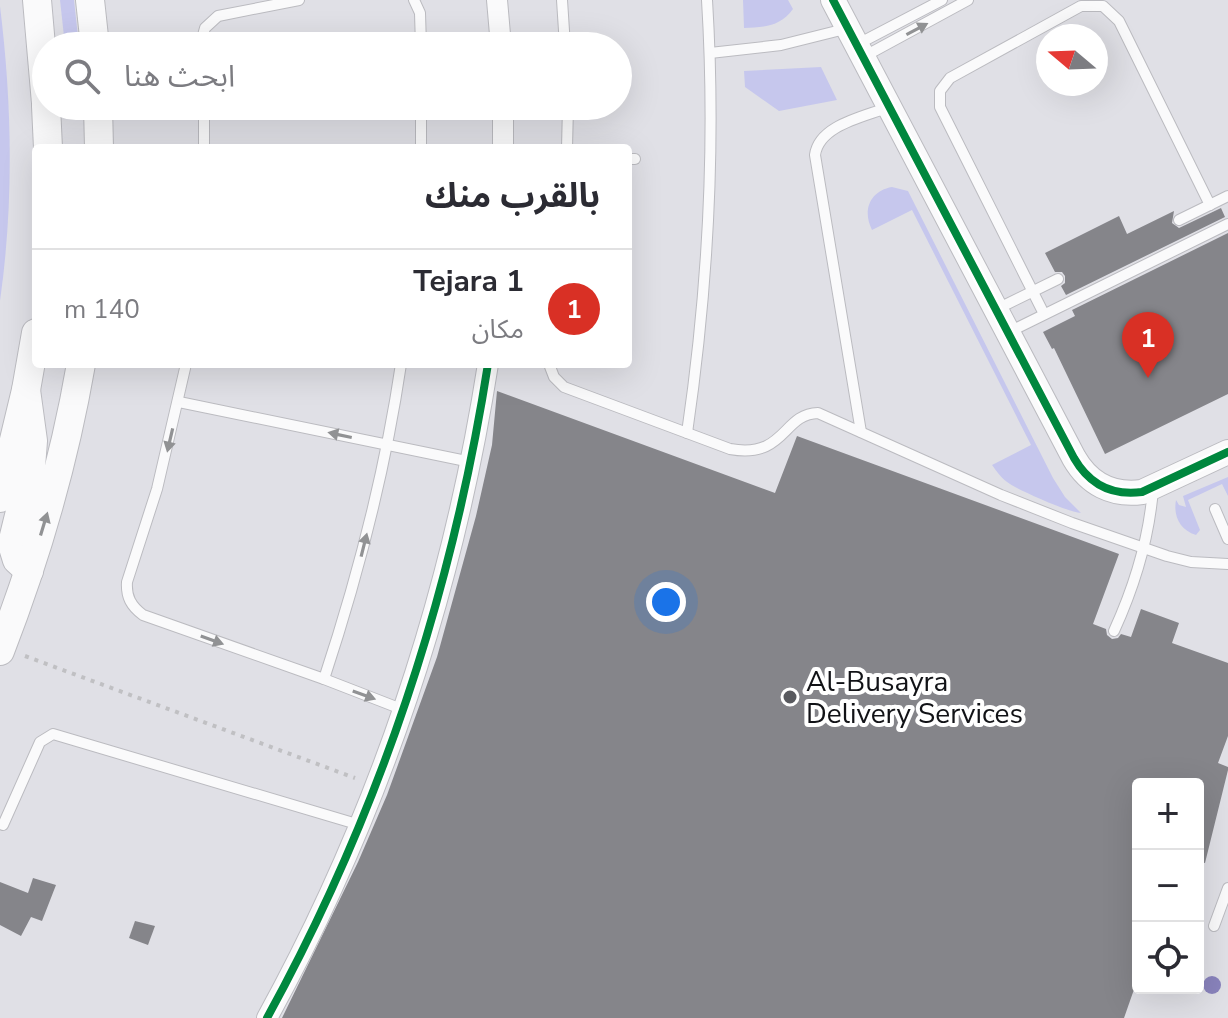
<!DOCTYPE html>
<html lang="ar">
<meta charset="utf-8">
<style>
:root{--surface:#fff;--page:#f2f2f3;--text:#2b2b33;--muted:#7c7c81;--line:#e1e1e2;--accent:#d93025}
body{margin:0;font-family:"Nunito Sans","Noto Sans Arabic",sans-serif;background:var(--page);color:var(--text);direction:rtl}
.controls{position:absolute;right:24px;bottom:24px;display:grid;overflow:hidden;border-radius:8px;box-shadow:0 8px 32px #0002}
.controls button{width:72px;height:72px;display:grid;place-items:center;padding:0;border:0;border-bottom:2px solid var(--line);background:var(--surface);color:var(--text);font:40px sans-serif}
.compass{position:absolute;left:1036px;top:24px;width:72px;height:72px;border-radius:50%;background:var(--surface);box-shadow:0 8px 32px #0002;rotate:289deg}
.you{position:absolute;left:666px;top:602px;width:28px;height:28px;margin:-20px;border:6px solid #fff;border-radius:50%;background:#1a73e8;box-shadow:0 0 0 12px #1a73e833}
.badge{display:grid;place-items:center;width:52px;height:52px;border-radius:50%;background:var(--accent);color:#fff;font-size:26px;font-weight:700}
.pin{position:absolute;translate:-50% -66px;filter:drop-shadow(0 2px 4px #0008)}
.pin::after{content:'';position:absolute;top:42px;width:28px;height:24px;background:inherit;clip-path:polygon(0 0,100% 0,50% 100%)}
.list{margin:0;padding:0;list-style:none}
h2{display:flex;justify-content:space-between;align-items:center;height:104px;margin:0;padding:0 32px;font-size:34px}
h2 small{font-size:26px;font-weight:400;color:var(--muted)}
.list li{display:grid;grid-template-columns:52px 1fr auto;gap:24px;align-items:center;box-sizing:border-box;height:120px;padding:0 32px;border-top:2px solid var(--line)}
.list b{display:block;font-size:30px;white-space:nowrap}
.list p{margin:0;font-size:26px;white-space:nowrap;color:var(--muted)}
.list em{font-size:26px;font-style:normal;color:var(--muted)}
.icon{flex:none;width:44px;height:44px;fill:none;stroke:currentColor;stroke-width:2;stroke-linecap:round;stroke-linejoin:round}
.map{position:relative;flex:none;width:1228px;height:1018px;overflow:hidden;direction:ltr}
.search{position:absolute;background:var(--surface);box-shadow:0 8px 32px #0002;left:32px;top:32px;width:600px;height:88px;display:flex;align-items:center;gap:20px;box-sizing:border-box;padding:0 28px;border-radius:44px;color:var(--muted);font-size:30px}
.panel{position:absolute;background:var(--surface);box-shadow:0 8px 32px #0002;left:32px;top:144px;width:600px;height:224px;border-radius:8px;direction:rtl}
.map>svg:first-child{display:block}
.green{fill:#c6c7ed}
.building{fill:#85858a}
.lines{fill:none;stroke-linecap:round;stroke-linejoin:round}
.service-casing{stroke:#bbbbc0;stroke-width:12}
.minor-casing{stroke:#bbbbc0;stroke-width:22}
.tertiary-casing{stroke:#bbbbc0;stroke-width:26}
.secondary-casing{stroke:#bbbbc0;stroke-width:30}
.path{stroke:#c0c0c3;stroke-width:4;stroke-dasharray:4 6;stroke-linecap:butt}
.service{stroke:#fafafb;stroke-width:10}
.minor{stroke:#fafafb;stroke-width:20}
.tertiary{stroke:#fafafb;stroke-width:24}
.secondary{stroke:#fafafb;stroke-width:28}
.cycleway-casing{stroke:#fff;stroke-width:13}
.cycleway{stroke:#00873e;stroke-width:8}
.tree{fill:#8983bc}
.oneway{fill:#919294}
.poi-dot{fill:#595a5f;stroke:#fff;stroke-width:3}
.labels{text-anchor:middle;stroke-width:8;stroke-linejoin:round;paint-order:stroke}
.poi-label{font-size:28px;fill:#111216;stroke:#fff;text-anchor:start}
</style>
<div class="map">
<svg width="1228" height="1018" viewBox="0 0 1228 1018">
<rect width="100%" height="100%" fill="#e0e0e6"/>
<g class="green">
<polygon points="60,0 74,0 79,46 65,46"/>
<path d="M743,0H788L793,9C780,27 764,27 744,28Z"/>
<path d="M0,6C12,103 14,203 0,301Z"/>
<polygon points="821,67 837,100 779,111 745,87 744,71"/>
<path d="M892,187L908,191L1053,478L1065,497L1081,513C1068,512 1021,491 1010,484C1002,479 997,472 992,465L1031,445L912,210L872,230C862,210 870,191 892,187Z"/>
<path d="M1228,477V496L1222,484L1188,500L1200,530L1196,535C1180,530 1173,516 1176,500L1179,505L1186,507L1183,496Z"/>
</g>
<g class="building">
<polygon points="1221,208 1225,217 1066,295 1061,286 1065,283 1065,276 1062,272 1055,272 1045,253 1119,216 1127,234 1174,211 1172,223 1179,228"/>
<polygon points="1228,233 1228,394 1105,454 1054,348 1052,349 1043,332 1075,316 1072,310"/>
<polygon points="497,391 775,493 797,436 1119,554 1093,624 1106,629 1107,635 1112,639 1118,638 1121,634 1131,637 1141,609 1179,623 1172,643 1228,663 1228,736 1218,763 1228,767 1228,770 1205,863 1198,862 1198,784 1138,784 1138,978 1124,1018 282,1018 358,862 387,795 437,657 476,516 492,445"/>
<polygon points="33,878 56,885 42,921 31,917 21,936 0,925 0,882 28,893"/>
<polygon points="135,921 155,926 148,945 129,938"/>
</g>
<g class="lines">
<defs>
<g id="service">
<polyline points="414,0 420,13 421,46"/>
<polyline points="562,0 565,46"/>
<polyline points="858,44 942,0"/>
<polyline points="200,46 205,28 218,16 299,0"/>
<polyline points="710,53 781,45 849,28"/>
<polyline points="865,56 968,0"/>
<polyline points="204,106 204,148"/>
<polyline points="421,148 421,106"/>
<polyline points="567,148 568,106"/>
<polyline points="628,159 635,159"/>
<polyline points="1179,220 1228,196"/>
<polyline points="997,309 1058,279"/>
<polyline points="1044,314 940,107 940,91 950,78 1081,6 1103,6 1119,21 1210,205"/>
<polyline points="1009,332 1228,224"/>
<path d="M186,364L157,489L127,582C126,597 131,606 143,615L324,679C358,576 385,472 401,364"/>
<path d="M549,364L554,377L564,387L730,449C786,459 782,414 818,413L1001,495L1072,523L1167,556L1191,562L1228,564"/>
<polyline points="179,402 471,462"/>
<path d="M861,432L815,155C819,125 864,117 889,107"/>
<path d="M687,433C708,289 716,146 707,0"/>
<polyline points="1215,509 1228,539"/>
<path d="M1114,631C1135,585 1149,539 1153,489"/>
<polyline points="324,679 404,710"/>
<polyline points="3,825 40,742 53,734 360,825"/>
<polyline points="1214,926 1228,888"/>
</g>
<g id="minor">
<polyline points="497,0 501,46"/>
<polyline points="503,106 503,148"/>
<path d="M267,1018C379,814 452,594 488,364"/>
</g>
<path id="tertiary" d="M833,0L1074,458C1089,484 1112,496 1142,492L1228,452"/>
<g id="secondary">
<polyline points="37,0 46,103"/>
<polyline points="90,0 95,46"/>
<polyline points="46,106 48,148"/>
<polyline points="98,106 99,148"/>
<polyline points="26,390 33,441 31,467 12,544 17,560 29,571"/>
<polyline points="0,498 26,390 36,333"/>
<path d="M0,651C36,558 64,463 81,364"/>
</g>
</defs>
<use href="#service" class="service-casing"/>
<use href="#minor" class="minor-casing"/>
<use href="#tertiary" class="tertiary-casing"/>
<use href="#secondary" class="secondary-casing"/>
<polyline class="path" points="25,656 355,778"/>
<use href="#service" class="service"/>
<use href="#minor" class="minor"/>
<use href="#tertiary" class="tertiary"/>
<use href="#secondary" class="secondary"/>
<defs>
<g id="cycleway">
<path d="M833,0L1074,458C1089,484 1112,496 1142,492L1228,452"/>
<path d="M267,1018C379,814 452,594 488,364"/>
</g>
</defs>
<use href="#cycleway" class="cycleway-casing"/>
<use href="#cycleway" class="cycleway"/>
</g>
<circle class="tree" cx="1212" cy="985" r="9"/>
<defs><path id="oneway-solid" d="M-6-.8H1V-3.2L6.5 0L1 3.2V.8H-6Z" transform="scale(2)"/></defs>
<g class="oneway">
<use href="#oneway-solid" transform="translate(917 29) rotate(-28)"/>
<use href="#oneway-solid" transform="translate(340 435) rotate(-168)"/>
<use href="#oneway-solid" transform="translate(170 440) rotate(103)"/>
<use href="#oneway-solid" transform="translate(44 524) rotate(-73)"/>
<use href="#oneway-solid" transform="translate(364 545) rotate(-76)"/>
<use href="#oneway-solid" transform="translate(212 640) rotate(20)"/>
<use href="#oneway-solid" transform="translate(364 695) rotate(20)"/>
</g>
<circle class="poi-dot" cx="790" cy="697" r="8"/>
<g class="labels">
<g class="poi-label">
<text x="806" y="691">Al-Busayra<tspan x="806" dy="32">Delivery Services</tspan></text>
</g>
</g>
</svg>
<div class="controls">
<button>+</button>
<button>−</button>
<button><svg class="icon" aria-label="locate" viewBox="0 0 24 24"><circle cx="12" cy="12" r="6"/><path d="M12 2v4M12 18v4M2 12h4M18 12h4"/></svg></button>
</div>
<svg class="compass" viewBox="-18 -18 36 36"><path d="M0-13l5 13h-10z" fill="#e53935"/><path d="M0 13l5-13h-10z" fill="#7c7c81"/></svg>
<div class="you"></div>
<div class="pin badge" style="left:1148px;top:378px">1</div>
<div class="search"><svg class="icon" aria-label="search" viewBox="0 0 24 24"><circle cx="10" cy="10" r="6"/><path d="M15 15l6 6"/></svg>ابحث هنا</div>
<section class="panel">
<h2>بالقرب منك<small></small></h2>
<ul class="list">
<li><span class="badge">1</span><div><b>Tejara 1</b><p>مكان</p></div><em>140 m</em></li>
</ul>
</section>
</div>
